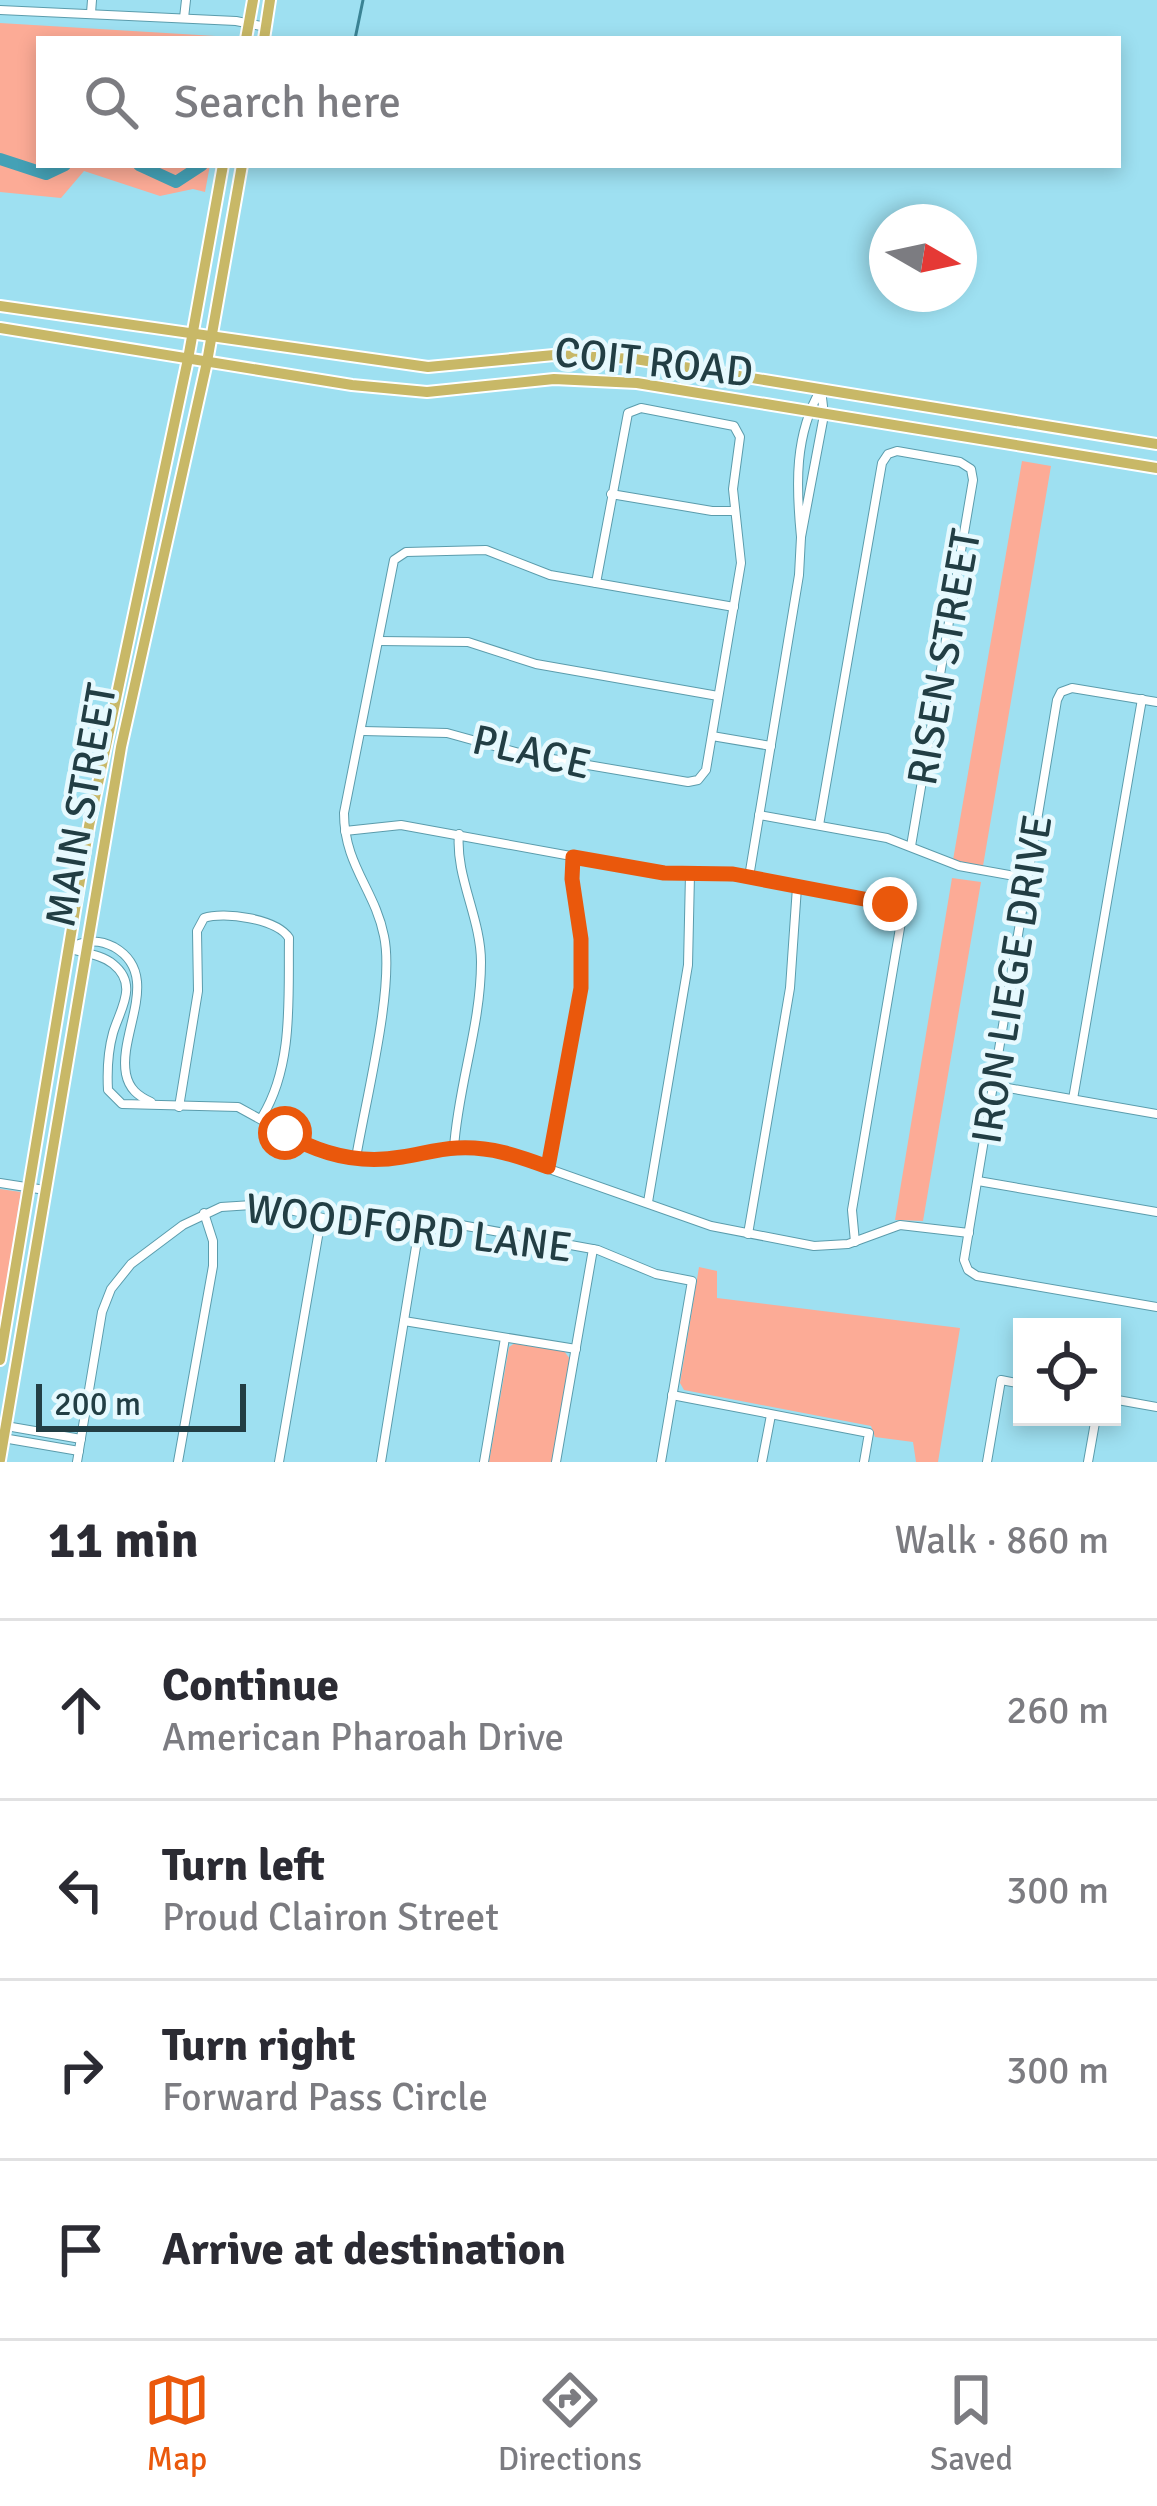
<!DOCTYPE html>
<meta charset="utf-8">
<style>
:root{--surface:#fff;--page:#f2f2f3;--text:#2b2b33;--muted:#7c7c81;--line:#e1e1e2;--accent:#ea580c}
body{margin:0;font-family:Signika,sans-serif;background:var(--page);color:var(--text)}
.controls{position:absolute;right:36px;bottom:36px;display:grid;overflow:hidden;border-radius:0px;box-shadow:0 6px 18px #0003}
.controls button{width:108px;height:108px;display:grid;place-items:center;padding:0;border:0;border-bottom:3px solid var(--line);background:var(--surface);color:var(--text);font:60px sans-serif}
.compass{position:absolute;left:869px;top:204px;width:108px;height:108px;border-radius:50%;background:var(--surface);box-shadow:0 6px 18px #0003;rotate:99deg}
.scale{position:absolute;left:36px;bottom:30px;width:210px;box-sizing:border-box;padding-left:12px;border:6px solid #223e44;border-top:0;font-size:33px;line-height:42px;white-space:nowrap;color:#223e44;-webkit-text-stroke:9px #e6f9fe;paint-order:stroke}
.stop{position:absolute;width:36px;height:36px;margin:-27px;border:9px solid #ea580c;border-radius:50%;background:#fff}
.stop.end{background:#ea580c;border-color:#fff;box-shadow:0 3px 12px #0008}
.list{margin:0;padding:0;list-style:none}
h2{display:flex;justify-content:space-between;align-items:center;height:156px;margin:0;padding:0 48px;font-size:51px}
h2 small{font-size:39px;font-weight:400;color:var(--muted)}
.list li{display:grid;grid-template-columns:78px 1fr auto;gap:36px;align-items:center;box-sizing:border-box;height:180px;padding:0 48px;border-top:3px solid var(--line)}
.list b{display:block;font-size:45px;white-space:nowrap}
.list p{margin:0;font-size:39px;white-space:nowrap;color:var(--muted)}
.list em{font-size:39px;font-style:normal;color:var(--muted)}
.icon{flex:none;width:66px;height:66px;fill:none;stroke:currentColor;stroke-width:2;stroke-linecap:round;stroke-linejoin:round}
.map{position:relative;flex:none;width:1157px;height:1462px;overflow:hidden}
.search{position:absolute;background:var(--surface);box-shadow:0 6px 18px #0003;left:36px;right:36px;top:36px;height:132px;display:flex;align-items:center;gap:30px;box-sizing:border-box;padding:0 42px;border-radius:0px;color:var(--muted);font-size:45px}
.sheet{height:876px;background:var(--surface)}
nav{display:flex;justify-content:space-around;align-items:center;box-sizing:border-box;height:168px;border-top:3px solid var(--line);background:var(--surface);font-size:33px;color:var(--muted)}
nav a{display:grid;justify-items:center;gap:6px}
nav .on{color:var(--accent)}
.map>svg:first-child{display:block}
.green{fill:#fcab96}
.lines{fill:none;stroke-linecap:round;stroke-linejoin:round}
.stream{stroke:#3a8394;stroke-width:3}
.river{stroke:#44a1b6;stroke-width:12}
.minor-casing{stroke:#5b9cac;stroke-width:10}
.major-casing{stroke:#fff;stroke-width:14}
.minor{stroke:#fff;stroke-width:8}
.major{stroke:#c8b867;stroke-width:10}
.route{stroke:#ea580c;stroke-width:15}
.labels{text-anchor:middle;stroke-width:9;stroke-linejoin:round;paint-order:stroke}
.street-label{font-size:42px;fill:#223e44;stroke:#e6f9fe}
</style>
<div class="map">
<svg width="1157" height="1462" viewBox="0 0 1157 1462">
<rect width="100%" height="100%" fill="#9ee0f1"/>
<g class="green">
<polygon points="0,23 232,37 39,39 39,165 210,165 205,192 193,189 160,196 84,171 61,198 0,192"/>
<polygon points="1022,461 1051,466 983,866 953,860"/>
<polygon points="952,878 981,882 923,1221 895,1220"/>
<polygon points="0,1189 21,1192 0,1321"/>
<polygon points="699,1267 717,1271 717,1298 960,1328 938,1462 916,1462 913,1442 875,1437 871,1426 684,1390 680,1383"/>
<polygon points="515,1343 564,1351 570,1359 552,1462 489,1462 509,1347"/>
</g>
<g class="lines">
<polyline class="stream" points="355,39 363,0"/>
<g class="river">
<polyline points="0,159 46,174 65,165"/>
<polyline points="139,165 176,182 202,165"/>
</g>
<defs>
<g id="minor">
<polyline points="0,10 236,21 266,27"/>
<polyline points="91,13 92,0"/>
<polyline points="184,18 186,0"/>
<path d="M821,389L824,415L801,537C796,486 794,435 821,389Z"/>
<polyline points="611,494 712,511 734,511"/>
<polyline points="379,641 468,642 536,664 718,696"/>
<polyline points="1157,702 1072,688 1061,692 1057,700 964,1260 968,1270 977,1276 1157,1307"/>
<polyline points="363,731 447,733 523,754 688,782 698,780 706,770 741,563 733,489 740,437 734,426 641,408 628,413 596,583"/>
<polyline points="712,736 771,746"/>
<polyline points="759,815 887,838 959,866 1026,878"/>
<polyline points="819,825 882,463 888,454 897,451 960,462 971,469 973,480 911,846"/>
<polyline points="345,831 401,825 664,873 749,877 896,907 901,922 852,1210 855,1242"/>
<polyline points="749,877 799,575 801,537"/>
<path d="M68,948C82,953 101,954 113,964C139,985 120,1009 113,1033C108,1051 107,1071 108,1090L122,1104L238,1107L305,1144L356,1158L391,1159L454,1148L498,1151L711,1226L814,1246L848,1244L900,1225L969,1233"/>
<path d="M68,948C85,941 97,938 114,947C163,975 118,1033 126,1074C129,1089 138,1096 151,1102"/>
<polyline points="991,1085 1157,1114"/>
<polyline points="1073,1099 1142,699"/>
<path d="M179,1107L198,991L197,931L204,918C224,911 277,919 289,938C288,996 294,1065 262,1117"/>
<path d="M454,1148C458,1086 481,1025 481,962C481,918 455,876 459,834"/>
<path d="M356,1158C365,1103 395,987 384,936C375,890 344,865 344,813L394,560L406,552L486,550L550,575L734,607"/>
<polyline points="548,1167 581,988 581,939 572,879 573,857"/>
<polyline points="978,1181 1157,1212"/>
<polyline points="0,1183 45,1190"/>
<polyline points="648,1202 688,965 690,874"/>
<polyline points="748,1234 790,988 797,887"/>
<polyline points="404,1321 576,1349"/>
<polyline points="672,1395 869,1433 864,1462"/>
<polyline points="1112,1399 1157,1407"/>
<polyline points="0,1425 81,1439"/>
<polyline points="3,1438 79,1451"/>
<polyline points="77,1462 102,1312 111,1289 131,1264 183,1225 221,1207 266,1204 347,1224 461,1225 598,1250 656,1274 692,1281 661,1462"/>
<polyline points="178,1462 213,1266 213,1241 204,1213"/>
<polyline points="279,1462 321,1219"/>
<polyline points="381,1462 420,1222"/>
<polyline points="484,1462 505,1338"/>
<polyline points="556,1462 593,1249"/>
<polyline points="762,1462 771,1415"/>
<polyline points="987,1462 1001,1380 1022,1384"/>
<polyline points="1088,1462 1096,1417"/>
</g>
<g id="major">
<polyline points="246,39 253,0"/>
<polyline points="264,39 270,0"/>
<polyline points="0,306 428,367 554,355 635,359 1157,444"/>
<polyline points="0,328 352,385 427,392 554,379 637,383 1157,468"/>
<polyline points="0,1360 89,826 188,359 223,165"/>
<polyline points="0,1460 121,747 207,362 242,165"/>
</g>
</defs>
<use href="#minor" class="minor-casing"/>
<use href="#major" class="major-casing"/>
<use href="#minor" class="minor"/>
<use href="#major" class="major"/>
</g>
<g class="lines">
<path class="route" d="M285,1133C321,1155 361,1164 402,1157C421,1154 438,1149 457,1148C490,1146 518,1156 548,1167L581,988V939L572,879L573,857L664,873L733,874L890,904"/>
</g>
<g class="labels">
<g class="street-label">
<text transform="translate(654 361) rotate(6)" y="15">COIT ROAD</text>
<text transform="translate(943 657) rotate(-80)" y="15">RISEN STREET</text>
<text transform="translate(532 751) rotate(13)" y="15">PLACE</text>
<text transform="translate(80 805) rotate(-80)" y="15">MAIN STREET</text>
<text transform="translate(1011 979) rotate(-81)" y="15">IRON LIEGE DRIVE</text>
<text transform="translate(409 1227) rotate(7)" y="15">WOODFORD LANE</text>
</g>
</g>
</svg>
<div class="controls">
<button><svg class="icon" aria-label="locate" viewBox="0 0 24 24"><circle cx="12" cy="12" r="6"/><path d="M12 2v4M12 18v4M2 12h4M18 12h4"/></svg></button>
</div>
<svg class="compass" viewBox="-18 -18 36 36"><path d="M0-13l5 13h-10z" fill="#e53935"/><path d="M0 13l5-13h-10z" fill="#7c7c81"/></svg>
<div class="scale">200 m</div>
<div class="stop" style="left:285px;top:1133px"></div>
<div class="stop end" style="left:890px;top:904px"></div>
<div class="search"><svg class="icon" aria-label="search" viewBox="0 0 24 24"><circle cx="10" cy="10" r="6"/><path d="M15 15l6 6"/></svg>Search here</div>
</div>
<section class="sheet">
<h2>11 min<small>Walk · 860 m</small></h2>
<ul class="list">
<li><svg class="icon" aria-label="ahead" viewBox="0 0 24 24"><path d="M12 20V5M6 11l6-6 6 6"/></svg><div><b>Continue</b><p>American Pharoah Drive</p></div><em>260 m</em></li>
<li><svg class="icon" aria-label="left" viewBox="0 0 24 24"><path d="M17 20v-9H6M10 6l-5 5 5 5"/></svg><div><b>Turn left</b><p>Proud Clairon Street</p></div><em>300 m</em></li>
<li><svg class="icon" aria-label="right" viewBox="0 0 24 24"><path d="M7 20v-9h11M14 6l5 5-5 5"/></svg><div><b>Turn right</b><p>Forward Pass Circle</p></div><em>300 m</em></li>
<li><svg class="icon" aria-label="arrive" viewBox="0 0 24 24"><path d="M6 21V4h12l-3 4 3 4H6"/></svg><div><b>Arrive at destination</b></div></li>
</ul>
</section>
<nav>
<a class="on"><svg class="icon" aria-label="map" viewBox="0 0 24 24"><path d="M3 6l6-2 6 2 6-2v14l-6 2-6-2-6 2zM9 4v14M15 6v14"/></svg>Map</a>
<a><svg class="icon" aria-label="directions" viewBox="0 0 24 24"><path d="M12 3l9 9-9 9-9-9zM9 14v-3h6M13 9l2 2-2 2"/></svg>Directions</a>
<a><svg class="icon" aria-label="saved" viewBox="0 0 24 24"><path d="M7 4h10v16l-5-4-5 4z"/></svg>Saved</a>
</nav>
